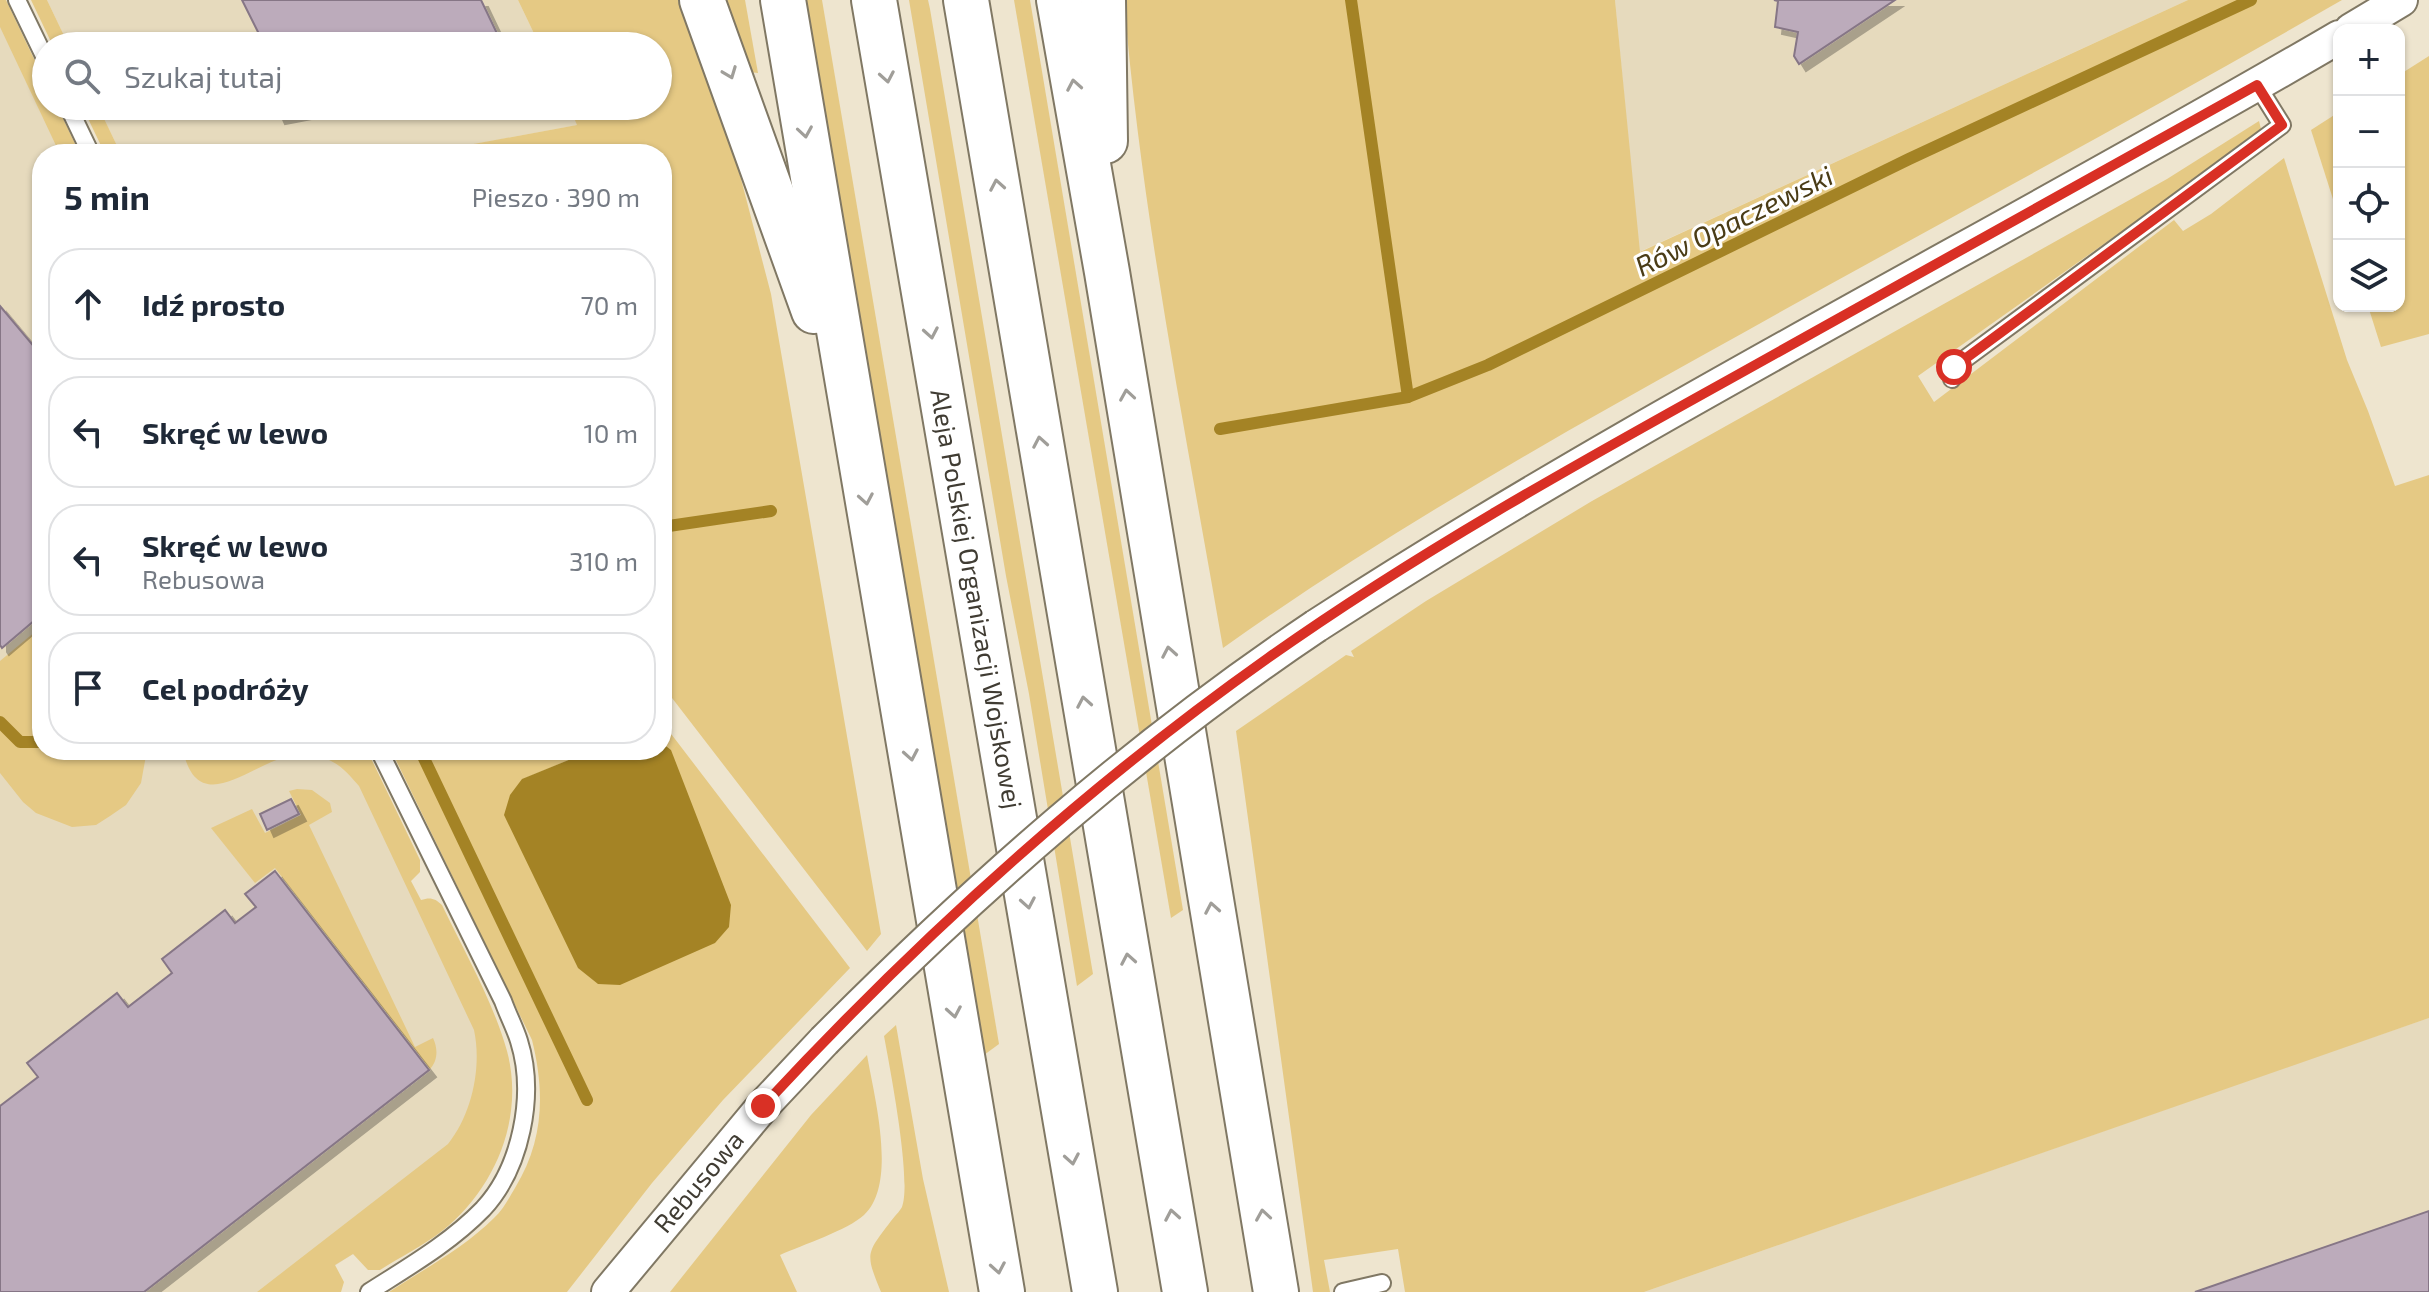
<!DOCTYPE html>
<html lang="pl">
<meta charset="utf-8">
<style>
:root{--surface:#fff;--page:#f2f2f3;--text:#1f2937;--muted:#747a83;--line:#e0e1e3}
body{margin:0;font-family:"Exo 2",sans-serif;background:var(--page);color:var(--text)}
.controls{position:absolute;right:24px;top:24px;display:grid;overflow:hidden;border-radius:16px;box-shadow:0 2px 6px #0004}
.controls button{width:72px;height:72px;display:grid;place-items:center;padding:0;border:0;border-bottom:2px solid var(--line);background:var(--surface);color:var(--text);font:40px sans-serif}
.stop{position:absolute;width:24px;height:24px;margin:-18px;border:6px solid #d93025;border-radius:50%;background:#fff}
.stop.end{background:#d93025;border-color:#fff;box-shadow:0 2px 8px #0008}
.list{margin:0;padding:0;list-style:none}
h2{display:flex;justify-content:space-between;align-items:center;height:104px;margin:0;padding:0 32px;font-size:34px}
h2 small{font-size:26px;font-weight:400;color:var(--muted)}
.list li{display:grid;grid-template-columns:52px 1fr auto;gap:24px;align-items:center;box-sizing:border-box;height:112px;margin:0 16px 16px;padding:0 16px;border:2px solid var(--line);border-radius:32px}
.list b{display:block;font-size:30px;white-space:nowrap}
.list p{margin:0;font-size:26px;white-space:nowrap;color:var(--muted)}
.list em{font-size:26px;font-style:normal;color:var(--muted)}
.icon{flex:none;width:44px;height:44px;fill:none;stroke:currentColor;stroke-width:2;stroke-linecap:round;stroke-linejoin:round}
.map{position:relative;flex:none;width:2429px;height:1292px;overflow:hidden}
.search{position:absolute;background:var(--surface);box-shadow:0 2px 6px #0004;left:32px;top:32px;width:640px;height:88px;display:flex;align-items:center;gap:20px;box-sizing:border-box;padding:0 28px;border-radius:44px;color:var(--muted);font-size:30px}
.panel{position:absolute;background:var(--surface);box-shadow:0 2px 6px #0004;left:32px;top:144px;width:640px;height:616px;border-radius:32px}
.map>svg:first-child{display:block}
.built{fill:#e6dabd}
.green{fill:#e5c984}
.water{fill:#a48325}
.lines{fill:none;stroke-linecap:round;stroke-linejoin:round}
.stream{stroke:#a48325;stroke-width:12}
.building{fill:#bcabbb;stroke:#867686;stroke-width:2;filter:url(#shadow)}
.lane-casing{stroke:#807864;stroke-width:20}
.street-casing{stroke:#807864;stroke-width:36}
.highway-casing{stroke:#807864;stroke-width:48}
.lane{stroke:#fff;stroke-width:16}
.street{stroke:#fff;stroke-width:32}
.highway{stroke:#fff;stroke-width:44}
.street-bridge-casing{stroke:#807864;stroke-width:36;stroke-linecap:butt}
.street-bridge{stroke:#fff;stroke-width:32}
.oneway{stroke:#a09e99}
.route{stroke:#d93025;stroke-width:10}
.labels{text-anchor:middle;stroke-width:6;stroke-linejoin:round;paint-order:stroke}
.street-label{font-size:26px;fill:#403c33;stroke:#fff}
.water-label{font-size:28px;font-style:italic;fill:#4a3c16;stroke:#fff}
</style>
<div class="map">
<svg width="2429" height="1292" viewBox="0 0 2429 1292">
<defs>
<filter id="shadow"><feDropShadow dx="7" dy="7" stdDeviation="0" flood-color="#0004"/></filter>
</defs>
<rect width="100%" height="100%" fill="#eee5cf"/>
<g class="built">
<polygon points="47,0 518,0 540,46 69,46"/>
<polygon points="1615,0 2188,0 1639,252"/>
<polygon points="0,22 62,154 42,154 42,750 345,750 484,1044 454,1189 294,1292 0,1292"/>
<polygon points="98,106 569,106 578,125 419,154 121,154"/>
<polygon points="2429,1018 2429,1292 1644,1292 2324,1054"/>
</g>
<g class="green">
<polygon points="0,0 6,0 46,84 46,106 57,106 80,154 60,154 0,27"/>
<polygon points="31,0 47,0 69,46 53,46"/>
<polygon points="518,0 678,0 735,156 771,294 881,934 867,951 662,685 662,154 419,154 577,125 569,106 658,106 658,46 540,46"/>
<polygon points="722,0 745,0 758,73 749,72"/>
<polygon points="805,0 822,0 999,1044 984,1055"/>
<polygon points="909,0 928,0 930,9 1093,974 1077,986 1029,694 1006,576"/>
<polygon points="1014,0 1030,0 1183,910 1171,918"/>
<path d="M1124,0H1615L1640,252L2188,0H2342C2132,121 1917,235 1705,354C1541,445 1376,539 1223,648C1186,433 1142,218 1124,0Z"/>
<polygon points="2429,56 2429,334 2381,347 2368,306 2399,306 2399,75"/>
<polygon points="82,106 98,106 121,154 105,154"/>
<polygon points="2339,112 2339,218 2311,130"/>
<polygon points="2259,121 2261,129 2256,136 1918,376 1934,402 2174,220 2183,231 2211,214 2284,158 2347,360 2368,411 2395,486 2429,475 2429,1018 1644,1292 1405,1292 1398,1249 1324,1260 1330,1292 1313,1292 1236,731 1346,655 1354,657 1351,651 1426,601 1592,501 2167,179"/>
<polygon points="42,626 42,750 147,750 141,783 126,805 110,816 96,825 72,827 36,813 23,802 0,773 0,661"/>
<path d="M662,722L850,968L723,1100L652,1183L567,1292H389C424,1269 464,1248 494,1218C503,1210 509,1198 515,1188C544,1141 545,1092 532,1040L391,750H489L490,753L498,750H593L523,779L671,751L662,743Z"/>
<path d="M183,750H367L420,860V872L411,881L421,900C430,897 435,898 442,905C465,953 493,1001 507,1051C525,1118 495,1189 442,1231C423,1246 400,1257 380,1270H368L353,1254L335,1265L344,1282L341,1292H257L448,1144C472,1114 482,1067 474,1030L359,786C351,777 342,766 331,761C318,754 296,754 282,758C246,769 197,816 183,750Z"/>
<path d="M297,789L312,790L330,803L332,812L309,825L415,1047L433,1038C438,1048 438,1061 430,1069L275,868L255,883L211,828L252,809L265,833L301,815L289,791Z"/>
<path d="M896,1025L923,1179L949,1292H881C865,1253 866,1254 891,1221C894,1217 900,1211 902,1207C912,1181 890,1068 884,1036Z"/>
<path d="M867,1055C874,1096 898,1184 864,1215C848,1230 802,1245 780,1255L797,1292H670L811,1115Z"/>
</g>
<polygon class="water" points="662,743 671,750 731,905 729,927 715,943 620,985 598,984 578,968 504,815 510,795 522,779 593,750 662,750"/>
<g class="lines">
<g class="stream">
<polyline points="1351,0 1408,397"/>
<polyline points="1220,429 1408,397 1488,365 1909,159 2251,0"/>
<polyline points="662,527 771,511"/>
<polyline points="0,722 20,742 42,742"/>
<polyline points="97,750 106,752"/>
<polyline points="420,750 587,1100"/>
</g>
</g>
<g class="building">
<polygon points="242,0 481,0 503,46 265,46"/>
<polygon points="1774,0 1895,0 1799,64 1794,56 1798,32 1775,27 1778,1"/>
<polygon points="273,106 336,106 278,117"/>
<polygon points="0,306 42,356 42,614 2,648 0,645"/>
<polygon points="291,799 299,814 267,830 260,814"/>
<polygon points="275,871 429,1070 144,1292 0,1292 0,1106 38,1077 27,1063 117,993 128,1007 172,973 162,959 225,910 235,923 256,907 245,894"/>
<polygon points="2429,1211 2429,1292 2195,1292"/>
</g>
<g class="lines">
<defs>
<g id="lane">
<polyline points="17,0 46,60"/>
<polyline points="68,106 91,154"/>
<polyline points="1952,379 1954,367 2282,125 2257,85"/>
<path d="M369,1292C408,1267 450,1243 483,1209C521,1168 536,1095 519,1041C515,1028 508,1015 503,1001L379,750"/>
<polyline points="1343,1292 1382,1283"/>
</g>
<g id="street">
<polyline points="2351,30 2401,0"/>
<path d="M1316,626C1646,412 1999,236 2339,37"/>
<polyline points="608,1292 763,1106 824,1041"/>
</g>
<g id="highway">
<polyline points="702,0 814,311"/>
<polyline points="783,0 1002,1292"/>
<polyline points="874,0 1095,1292"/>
<polyline points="966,0 1185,1292"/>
<polyline points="1059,0 1107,272 1276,1292"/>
<polyline points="1103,0 1105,141"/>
</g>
</defs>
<use href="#lane" class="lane-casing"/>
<use href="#street" class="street-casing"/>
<use href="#highway" class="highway-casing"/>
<use href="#lane" class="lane"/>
<use href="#street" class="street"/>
<use href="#highway" class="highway"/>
<defs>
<path id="street-bridge" d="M824,1041C976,888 1137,746 1316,626"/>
</defs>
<use href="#street-bridge" class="street-bridge-casing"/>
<use href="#street-bridge" class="street-bridge"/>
</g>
<defs><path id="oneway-chevron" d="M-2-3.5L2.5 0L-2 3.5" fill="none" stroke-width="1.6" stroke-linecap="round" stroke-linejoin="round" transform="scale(2)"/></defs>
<g class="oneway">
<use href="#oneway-chevron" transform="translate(730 73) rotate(69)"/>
<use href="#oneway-chevron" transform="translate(887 77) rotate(80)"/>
<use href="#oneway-chevron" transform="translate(1074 85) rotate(-100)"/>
<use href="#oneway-chevron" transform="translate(805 132) rotate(81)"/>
<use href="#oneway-chevron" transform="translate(997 185) rotate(-100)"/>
<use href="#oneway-chevron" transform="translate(931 333) rotate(80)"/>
<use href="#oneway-chevron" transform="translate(1127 395) rotate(-99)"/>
<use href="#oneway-chevron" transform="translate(1040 442) rotate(-100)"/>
<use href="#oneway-chevron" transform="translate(866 499) rotate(80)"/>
<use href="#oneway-chevron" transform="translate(1169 652) rotate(-100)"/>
<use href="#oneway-chevron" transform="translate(1084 702) rotate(-100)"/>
<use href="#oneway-chevron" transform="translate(911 755) rotate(80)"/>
<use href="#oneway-chevron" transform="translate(1028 903) rotate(80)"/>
<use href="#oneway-chevron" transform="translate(1212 908) rotate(-100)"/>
<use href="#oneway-chevron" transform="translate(1128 959) rotate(-100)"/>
<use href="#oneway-chevron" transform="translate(954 1012) rotate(80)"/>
<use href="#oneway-chevron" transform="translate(1072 1159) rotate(80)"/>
<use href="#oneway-chevron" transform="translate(1172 1215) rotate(-100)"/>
<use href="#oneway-chevron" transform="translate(1263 1215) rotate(-99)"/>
<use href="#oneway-chevron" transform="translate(998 1268) rotate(80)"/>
</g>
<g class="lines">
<path class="route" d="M763,1106C917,940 1084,788 1268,658C1415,554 1573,466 1730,379C1906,280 2082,183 2257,85L2282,125L1954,367"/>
</g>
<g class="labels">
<g class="street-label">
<text transform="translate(976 599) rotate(80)" y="9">Aleja Polskiej Organizacji Wojskowej</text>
<text transform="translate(699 1182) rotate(-50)" y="9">Rebusowa</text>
</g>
<g class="water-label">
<text transform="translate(1734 221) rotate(-26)" y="10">Rów Opaczewski</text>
</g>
</g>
</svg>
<div class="controls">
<button>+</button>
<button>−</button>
<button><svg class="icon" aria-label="locate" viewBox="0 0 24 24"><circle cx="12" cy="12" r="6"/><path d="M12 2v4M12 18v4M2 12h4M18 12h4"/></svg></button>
<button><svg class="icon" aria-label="layers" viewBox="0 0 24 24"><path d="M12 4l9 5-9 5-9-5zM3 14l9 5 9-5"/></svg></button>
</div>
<div class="stop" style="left:1954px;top:367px"></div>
<div class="stop end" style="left:763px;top:1106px"></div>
<div class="search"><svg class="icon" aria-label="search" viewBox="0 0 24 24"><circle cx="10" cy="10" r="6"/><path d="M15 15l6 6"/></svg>Szukaj tutaj</div>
<section class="panel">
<h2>5 min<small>Pieszo · 390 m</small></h2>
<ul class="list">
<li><svg class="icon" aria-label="ahead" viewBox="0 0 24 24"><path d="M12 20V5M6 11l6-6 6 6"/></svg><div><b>Idź prosto</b></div><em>70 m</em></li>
<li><svg class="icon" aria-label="left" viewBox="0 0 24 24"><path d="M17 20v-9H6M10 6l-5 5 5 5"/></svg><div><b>Skręć w lewo</b></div><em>10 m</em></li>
<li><svg class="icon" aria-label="left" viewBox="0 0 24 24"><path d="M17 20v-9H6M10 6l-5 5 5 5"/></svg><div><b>Skręć w lewo</b><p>Rebusowa</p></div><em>310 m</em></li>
<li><svg class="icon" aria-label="arrive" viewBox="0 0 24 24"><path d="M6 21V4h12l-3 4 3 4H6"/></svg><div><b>Cel podróży</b></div></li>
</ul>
</section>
</div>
